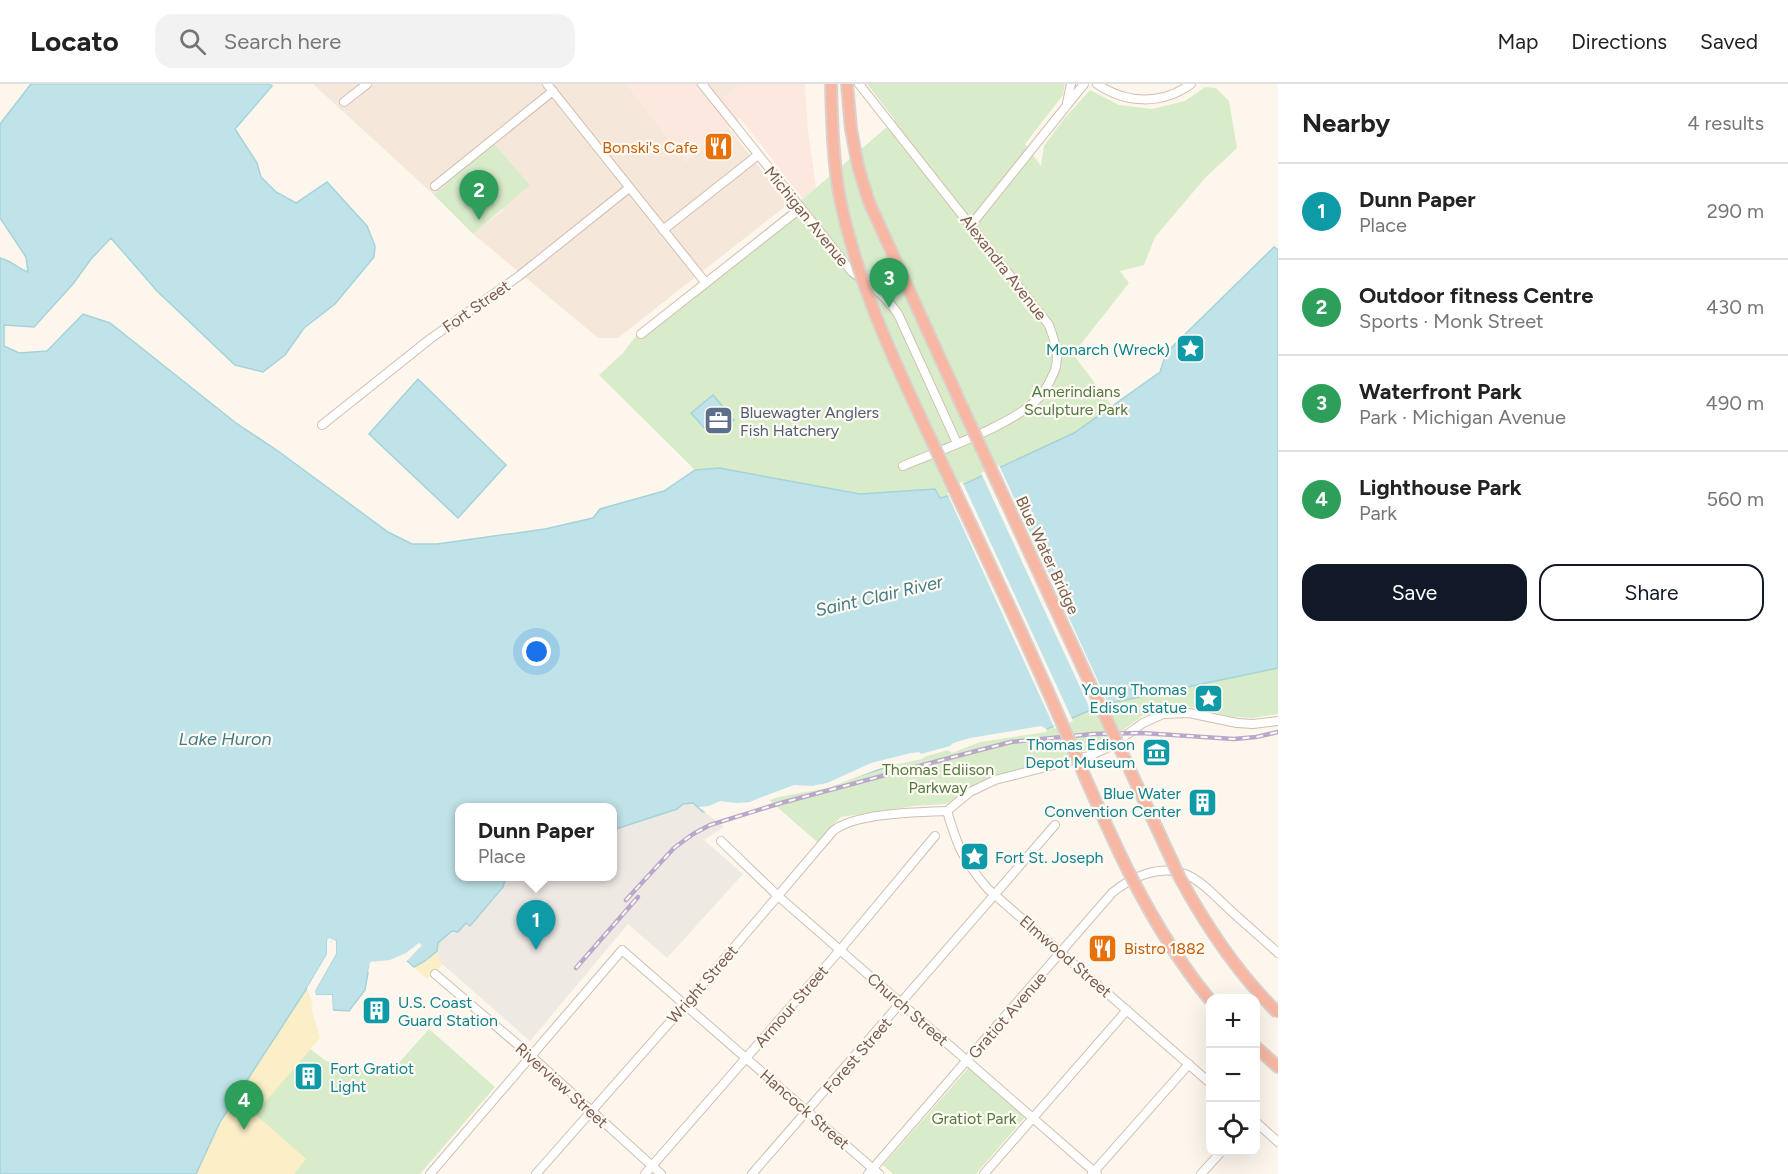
<!DOCTYPE html>
<meta charset="utf-8">
<style>
:root{--surface:#fff;--page:#f2f2f2;--text:#222;--muted:#767676;--line:#e0e0e0;--accent:#111827}
body{margin:0;font-family:Figtree,sans-serif;background:var(--page);color:var(--text)}
.controls{position:absolute;right:18px;bottom:18px;display:grid;overflow:hidden;border-radius:12px;box-shadow:0 6px 24px #0002}
.controls button{width:54px;height:54px;display:grid;place-items:center;padding:0;border:0;border-bottom:2px solid var(--line);background:var(--surface);color:var(--text);font:30px sans-serif}
.you{position:absolute;left:537px;top:568px;width:21px;height:21px;margin:-15px;border:4px solid #fff;border-radius:50%;background:#1a73e8;box-shadow:0 0 0 9px #1a73e833}
.badge{display:grid;place-items:center;width:39px;height:39px;border-radius:50%;background:var(--accent);color:#fff;font-size:20px;font-weight:700}
.pin{position:absolute;translate:-50% -50px;filter:drop-shadow(0 2px 3px #0008)}
.pin::after{content:'';position:absolute;top:32px;width:21px;height:18px;background:inherit;clip-path:polygon(0 0,100% 0,50% 100%)}
.popup{position:absolute;left:455px;top:719px;width:162px;height:78px;box-sizing:border-box;display:grid;place-content:center;border-radius:12px;background:var(--surface);filter:drop-shadow(0 2px 4px #0005);font-size:20px;white-space:nowrap;color:var(--muted)}
.popup b{font-size:22px;color:var(--text)}
.popup::after{content:'';position:absolute;left:50%;top:100%;margin-left:-12px;border:12px solid transparent;border-top-color:var(--surface)}
.list{margin:0;padding:0;list-style:none}
h2{display:flex;justify-content:space-between;align-items:center;height:78px;margin:0;padding:0 24px;font-size:26px}
h2 small{font-size:20px;font-weight:400;color:var(--muted)}
.list li{display:grid;grid-template-columns:39px 1fr auto;gap:18px;align-items:center;box-sizing:border-box;height:96px;padding:0 24px;border-top:2px solid var(--line)}
.list b{display:block;font-size:22px;white-space:nowrap}
.list p{margin:0;font-size:20px;white-space:nowrap;color:var(--muted)}
.list em{font-size:20px;font-style:normal;color:var(--muted)}
.actions{display:flex;gap:12px;padding:18px 24px}
.actions a{flex:1;padding:14px 0;border:2px solid var(--accent);border-radius:18px;text-align:center;font-size:21px;color:var(--accent)}
.actions .main{background:var(--accent);color:#fff}
.icon{flex:none;width:33px;height:33px;fill:none;stroke:currentColor;stroke-width:2;stroke-linecap:round;stroke-linejoin:round}
.map{position:relative;flex:none;width:1278px;height:1090px;overflow:hidden}
header{display:flex;align-items:center;gap:36px;box-sizing:border-box;height:84px;padding:0 30px;background:var(--surface);border-bottom:2px solid var(--line)}
header strong{font-size:28px}
nav{display:flex;gap:33px;margin-inline-start:auto;font-size:21px}
.search{width:420px;height:54px;background:var(--page);display:flex;align-items:center;gap:15px;box-sizing:border-box;padding:0 21px;border-radius:18px;color:var(--muted);font-size:22px}
main{display:flex}
aside{flex:1;background:var(--surface)}
.map>svg:first-child{display:block}
.residential{fill:#f5e8da}
.commercial{fill:#fde8e0}
.industrial{fill:#efe9e4}
.green{fill:#d8ecc9}
.sand{fill:#fcefc7}
.water{fill:#bfe3e8;stroke:#a5d3da;stroke-width:1.5}
.pier{fill:#fdf6ec}
.lines{fill:none;stroke-linecap:round;stroke-linejoin:round}
.minor-casing{stroke:#d1beb0;stroke-width:10}
.highway-casing{stroke:#dad1cd;stroke-width:14}
.minor{stroke:#fff;stroke-width:8}
.highway{stroke:#f7b7a3;stroke-width:10}
.rail-casing{stroke:#b9a8c9;stroke-width:4.5}
.rail{stroke:#fffaf3;stroke-width:2;stroke-dasharray:7;stroke-linecap:butt}
.highway-bridge-casing{stroke:#dad1cd;stroke-width:14;stroke-linecap:butt}
.highway-bridge{stroke:#f7b7a3;stroke-width:10}
.labels{text-anchor:middle;stroke-width:4.5;stroke-linejoin:round;paint-order:stroke}
.food-label{font-size:16px;fill:#c56008;stroke:#fffaf3;text-anchor:end}
.street-label{font-size:16px;fill:#7a5c4d;stroke:#fffaf3}
.culture-label{font-size:16px;fill:#0d838f;stroke:#fffaf3;text-anchor:end}
.park-label{font-size:16px;fill:#537a41;stroke:#fffaf3}
.service-label{font-size:16px;fill:#4e5e75;stroke:#fffaf3;text-anchor:start}
.water-label{font-size:18px;font-style:italic;fill:#437c86;stroke:#fffaf3}
</style>
<header>
<strong>Locato</strong>
<div class="search"><svg class="icon" aria-label="search" viewBox="0 0 24 24"><circle cx="10" cy="10" r="6"/><path d="M15 15l6 6"/></svg>Search here</div>
<nav><a>Map</a><a>Directions</a><a>Saved</a></nav>
</header>
<main>
<div class="map">
<svg width="1278" height="1090" viewBox="0 0 1278 1090">
<rect width="100%" height="100%" fill="#fdf6ec"/>
<g class="residential">
<polygon points="313,0 627,0 686,78 728,43 788,120 618,254 598,254 473,150 503,126 466,81 434,111"/>
<polygon points="695,0 740,0 712,23"/>
</g>
<polygon class="commercial" points="627,0 695,0 712,22 740,0 805,0 808,46 816,104 803,115 740,34 686,78"/>
<polygon class="industrial" points="693,719 724,743 704,756 743,790 667,874 628,840 530,957 432,871 438,859 452,847 458,848 466,839 470,842 503,803 506,793 612,792 613,746 677,725 683,720"/>
<g class="green">
<polygon points="867,0 1065,0 1063,11 1025,60 1041,82 1044,62 1063,36 1090,6 1119,21 1152,25 1185,17 1205,3 1216,4 1229,17 1237,64 1205,94 1155,153 1144,181 1120,187 1129,199 1073,270 1112,322 1074,349 963,400 966,408 939,414 935,405 860,410 719,384 695,386 599,291 623,269 638,249 816,104 895,36"/>
<polygon points="492,58 530,101 473,150 434,111"/>
<polygon points="1278,584 1278,630 1252,634 1233,633 1185,622 1165,623 1142,632 1111,655 1097,663 988,694 976,699 956,715 946,720 914,722 841,733 817,758 767,714 880,681 1111,619"/>
<polygon points="281,943 326,977 388,991 429,945 495,1003 420,1090 196,1090"/>
<polygon points="971,981 1027,1031 976,1090 893,1090 883,1081"/>
</g>
<g class="sand">
<polygon points="433,863 439,868 438,875 443,880 427,895 408,878 413,872"/>
<polygon points="316,866 308,907 313,920 311,923 320,954 255,1030 306,1075 294,1090 182,1090"/>
</g>
<g class="water">
<path d="M31,0H269L272,2L235,45L257,79L261,93L276,108L296,119L327,98L367,142L375,162L374,173L335,220L304,244L285,271L263,288L235,281L157,207L111,154L91,175L73,200L34,243L4,241V262L19,269L47,267L83,230L110,239L236,339L278,367L388,448L412,460H437L545,445L593,434L600,425L664,407L695,386L719,384L860,410L935,405L940,414L965,408L962,401L1074,349L1160,288L1166,269L1274,163L1278,166V584L1111,619L1086,628L1047,645L1042,644L951,663L830,701L793,706L767,714L703,728L693,719L683,720L677,725L613,746L612,724H460V792L506,793L503,803L470,842L466,839L458,848L452,847L438,859L437,867L425,877L414,883L406,876L369,883L365,906L349,927L333,926L332,911H316L315,907L336,870V857H327V870L307,904L220,1038L196,1090H0V174C11,176 18,185 28,188L26,173L0,134V40Z"/>
<polygon points="418,295 506,381 458,434 369,350"/>
<polygon points="713,311 734,336 719,349 708,348 691,329"/>
</g>
<g class="pier">
<polygon points="999,381 1110,623 1092,629 981,389"/>
<polygon points="962,397 1073,637 1055,645 947,409 961,406 959,400"/>
<polygon points="1041,642 1047,645 1046,648 980,658 952,669 948,666 924,673 922,675 881,684 828,704 778,713 740,727 733,726 711,733 699,723 709,722 720,717 736,719 749,718 794,701 812,702 827,699 871,679 911,669 919,668 921,670 950,662 953,659 970,654"/>
<polygon points="329,854 336,857 336,870 315,907 316,911 332,911 333,929 330,926 329,912 315,914 312,907 333,869 332,857 330,858 329,871 308,907 307,904 327,870 327,857"/>
<polygon points="419,859 422,861 405,879 382,887 372,886 371,889 368,888 370,878 390,876 406,869"/>
</g>
<g class="lines">
<defs>
<g id="minor">
<polyline points="547,0 705,198"/>
<path d="M702,0L852,188C871,201 885,211 898,230L957,359"/>
<path d="M859,0L1049,241C1054,255 1060,271 1055,286C1052,293 1047,304 1042,310C1020,339 938,367 903,382"/>
<path d="M1097,0C1126,20 1162,21 1191,0"/>
<polyline points="344,18 367,0"/>
<polyline points="1067,19 1071,0"/>
<polyline points="435,102 553,7"/>
<polyline points="971,141 1084,0"/>
<polyline points="663,146 758,71"/>
<polyline points="641,250 801,124"/>
<polyline points="322,341 430,255 519,192 629,104"/>
<path d="M947,727C958,764 963,776 988,805L1210,999"/>
<polyline points="947,727 970,708 995,696 1092,671 1111,662 1143,639 1163,630 1189,629 1237,639 1253,640 1278,637"/>
<polyline points="721,757 778,812 1097,1090"/>
<polyline points="435,890 531,972 661,1090"/>
<polyline points="1256,1038 1278,1058"/>
<polyline points="430,1090 622,866 879,1090"/>
<path d="M536,1090L685,921L833,747C854,729 918,728 947,727"/>
<polyline points="645,1090 840,866 935,752"/>
<polyline points="752,1090 1055,741"/>
<path d="M868,1090L1112,809C1131,793 1160,780 1185,790C1202,797 1216,813 1229,825C1245,840 1262,854 1278,869"/>
<polyline points="984,1090 1127,926"/>
<polyline points="1092,1090 1189,980"/>
<polyline points="1201,1090 1221,1068"/>
</g>
<g id="highway">
<polyline points="847,0 851,45 858,82 869,118 960,318"/>
<polyline points="1256,963 1278,983"/>
</g>
</defs>
<use href="#minor" class="minor-casing"/>
<use href="#highway" class="highway-casing"/>
<use href="#minor" class="minor"/>
<use href="#highway" class="highway"/>
<defs>
<g id="rail">
<polyline points="626,816 674,764 693,750 710,741 781,719 953,673 1011,658 1093,650 1142,649 1234,655 1256,653 1278,648"/>
<polyline points="576,884 638,813"/>
</g>
</defs>
<use href="#rail" class="rail-casing"/>
<use href="#rail" class="rail"/>
<defs>
<g id="highway-bridge">
<path d="M831,0C832,38 833,78 840,115C859,205 896,281 935,364C969,437 1004,509 1037,583C1089,696 1130,819 1210,916"/>
<path d="M960,318L1179,792C1206,842 1237,889 1278,929"/>
</g>
</defs>
<use href="#highway-bridge" class="highway-bridge-casing"/>
<use href="#highway-bridge" class="highway-bridge"/>
</g>
<defs>
<symbol id="restaurant-square" viewBox="-11 -11 22 22"><rect x="-9" y="-9" width="18" height="18" rx="4" fill="#e8710a" stroke="#fffaf3"/><path d="M-5-6h1v4h1v-4h1v4h1v-4h1v5L-1.5 .5V6h-2V.5L-5-1ZM5-6V6H3V1.5H1.5Q1.5-4 5-6Z" fill="#fff"/></symbol>
<symbol id="sight-square" viewBox="-11 -11 22 22"><rect x="-9" y="-9" width="18" height="18" rx="4" fill="#0f9aa8" stroke="#fffaf3"/><path d="M0-6L1.8-2.2L6-1.7L2.9 1.2L3.7 5.4L0 3.3L-3.7 5.4L-2.9 1.2L-6-1.7L-1.8-2.2Z" fill="#fff"/></symbol>
<symbol id="office-square" viewBox="-11 -11 22 22"><rect x="-9" y="-9" width="18" height="18" rx="4" fill="#5c6f8a" stroke="#fffaf3"/><path d="M-6-3h4V-5.5h4V-3h4V5H-6ZM-1-4.5V-3h2v-1.5ZM-6 0V1H6V0Z" fill="#fff"/></symbol>
<symbol id="museum-square" viewBox="-11 -11 22 22"><rect x="-9" y="-9" width="18" height="18" rx="4" fill="#0f9aa8" stroke="#fffaf3"/><path d="M0-6L6-3V-2H-6V-3ZM-5-1h2V3h-2ZM-1-1h2V3h-2ZM3-1h2V3H3ZM-6 4H6V6H-6Z" fill="#fff"/></symbol>
<symbol id="building-square" viewBox="-11 -11 22 22"><rect x="-9" y="-9" width="18" height="18" rx="4" fill="#0f9aa8" stroke="#fffaf3"/><path d="M-4-6H4V6H1V3H-1V6H-4ZM-2.5-4.3h1.7v1.8h-1.7ZM.8-4.3h1.7v1.8H.8ZM-2.5-1h1.7V.8h-1.7ZM.8-1h1.7V.8H.8Z" fill="#fff"/></symbol>
</defs>
<g fill-rule="evenodd">
<use href="#restaurant-square" x="702" y="46" width="33" height="33"/>
<use href="#sight-square" x="1174" y="248" width="33" height="33"/>
<use href="#office-square" x="702" y="320" width="33" height="33"/>
<use href="#sight-square" x="1192" y="598" width="33" height="33"/>
<use href="#museum-square" x="1140" y="652" width="33" height="33"/>
<use href="#building-square" x="1186" y="702" width="33" height="33"/>
<use href="#sight-square" x="958" y="756" width="33" height="33"/>
<use href="#restaurant-square" x="1086" y="848" width="33" height="33"/>
<use href="#building-square" x="360" y="910" width="33" height="33"/>
<use href="#building-square" x="292" y="976" width="33" height="33"/>
</g>
<g class="labels">
<g class="food-label">
<text x="698" y="69">Bonski's Cafe</text>
<text x="1124" y="870" text-anchor="start">Bistro 1882</text>
</g>
<g class="street-label">
<text transform="translate(807 132) rotate(51)" y="6">Michigan Avenue</text>
<text transform="translate(1004 183) rotate(52)" y="6">Alexandra Avenue</text>
<text transform="translate(476 222) rotate(-35)" y="6">Fort Street</text>
<text transform="translate(1048 471) rotate(65)" y="6">Blue Water Bridge</text>
<text transform="translate(1066 872) rotate(41)" y="6">Elmwood Street</text>
<text transform="translate(702 900) rotate(-49)" y="6">Wright Street</text>
<text transform="translate(791 922) rotate(-49)" y="6">Armour Street</text>
<text transform="translate(908 925) rotate(41)" y="6">Church Street</text>
<text transform="translate(1007 931) rotate(-49)" y="6">Gratiot Avenue</text>
<text transform="translate(857 971) rotate(-49)" y="6">Forest Street</text>
<text transform="translate(562 1001) rotate(42)" y="6">Riverview Street</text>
<text transform="translate(805 1025) rotate(41)" y="6">Hancock Street</text>
</g>
<g class="culture-label">
<text x="1170" y="271">Monarch (Wreck)</text>
<text x="1187" y="611">Young Thomas<tspan x="1187" dy="18">Edison statue</tspan></text>
<text x="1135" y="666">Thomas Edison<tspan x="1135" dy="18">Depot Museum</tspan></text>
<text x="1181" y="715">Blue Water<tspan x="1181" dy="18">Convention Center</tspan></text>
<text x="995" y="779" text-anchor="start">Fort St. Joseph</text>
<text x="398" y="924" text-anchor="start">U.S. Coast<tspan x="398" dy="18">Guard Station</tspan></text>
<text x="330" y="990" text-anchor="start">Fort Gratiot<tspan x="330" dy="18">Light</tspan></text>
</g>
<g class="park-label">
<text x="1076" y="313">Amerindians<tspan x="1076" dy="18">Sculpture Park</tspan></text>
<text x="938" y="691">Thomas Ediison<tspan x="938" dy="18">Parkway</tspan></text>
<text x="974" y="1040">Gratiot Park</text>
</g>
<g class="service-label">
<text x="740" y="334">Bluewagter Anglers<tspan x="740" dy="18">Fish Hatchery</tspan></text>
</g>
<g class="water-label">
<text transform="translate(879 512) rotate(-13)" y="6">Saint Clair River</text>
<text x="225" y="661">Lake Huron</text>
</g>
</g>
</svg>
<div class="controls">
<button>+</button>
<button>−</button>
<button><svg class="icon" aria-label="locate" viewBox="0 0 24 24"><circle cx="12" cy="12" r="6"/><path d="M12 2v4M12 18v4M2 12h4M18 12h4"/></svg></button>
</div>
<div class="you"></div>
<div class="pin badge" style="left:536px;top:866px;background:#0f9aa8">1</div>
<div class="popup"><b>Dunn Paper</b>Place</div>
<div class="pin badge" style="left:479px;top:136px;background:#2e9e5b">2</div>
<div class="pin badge" style="left:889px;top:224px;background:#2e9e5b">3</div>
<div class="pin badge" style="left:244px;top:1046px;background:#2e9e5b">4</div>
</div>
<aside>
<h2>Nearby<small>4 results</small></h2>
<ul class="list">
<li><span class="badge" style="background:#0f9aa8">1</span><div><b>Dunn Paper</b><p>Place</p></div><em>290 m</em></li>
<li><span class="badge" style="background:#2e9e5b">2</span><div><b>Outdoor fitness Centre</b><p>Sports · Monk Street</p></div><em>430 m</em></li>
<li><span class="badge" style="background:#2e9e5b">3</span><div><b>Waterfront Park</b><p>Park · Michigan Avenue</p></div><em>490 m</em></li>
<li><span class="badge" style="background:#2e9e5b">4</span><div><b>Lighthouse Park</b><p>Park</p></div><em>560 m</em></li>
</ul>
<div class="actions"><a class="main">Save</a><a>Share</a></div>
</aside>
</main>
